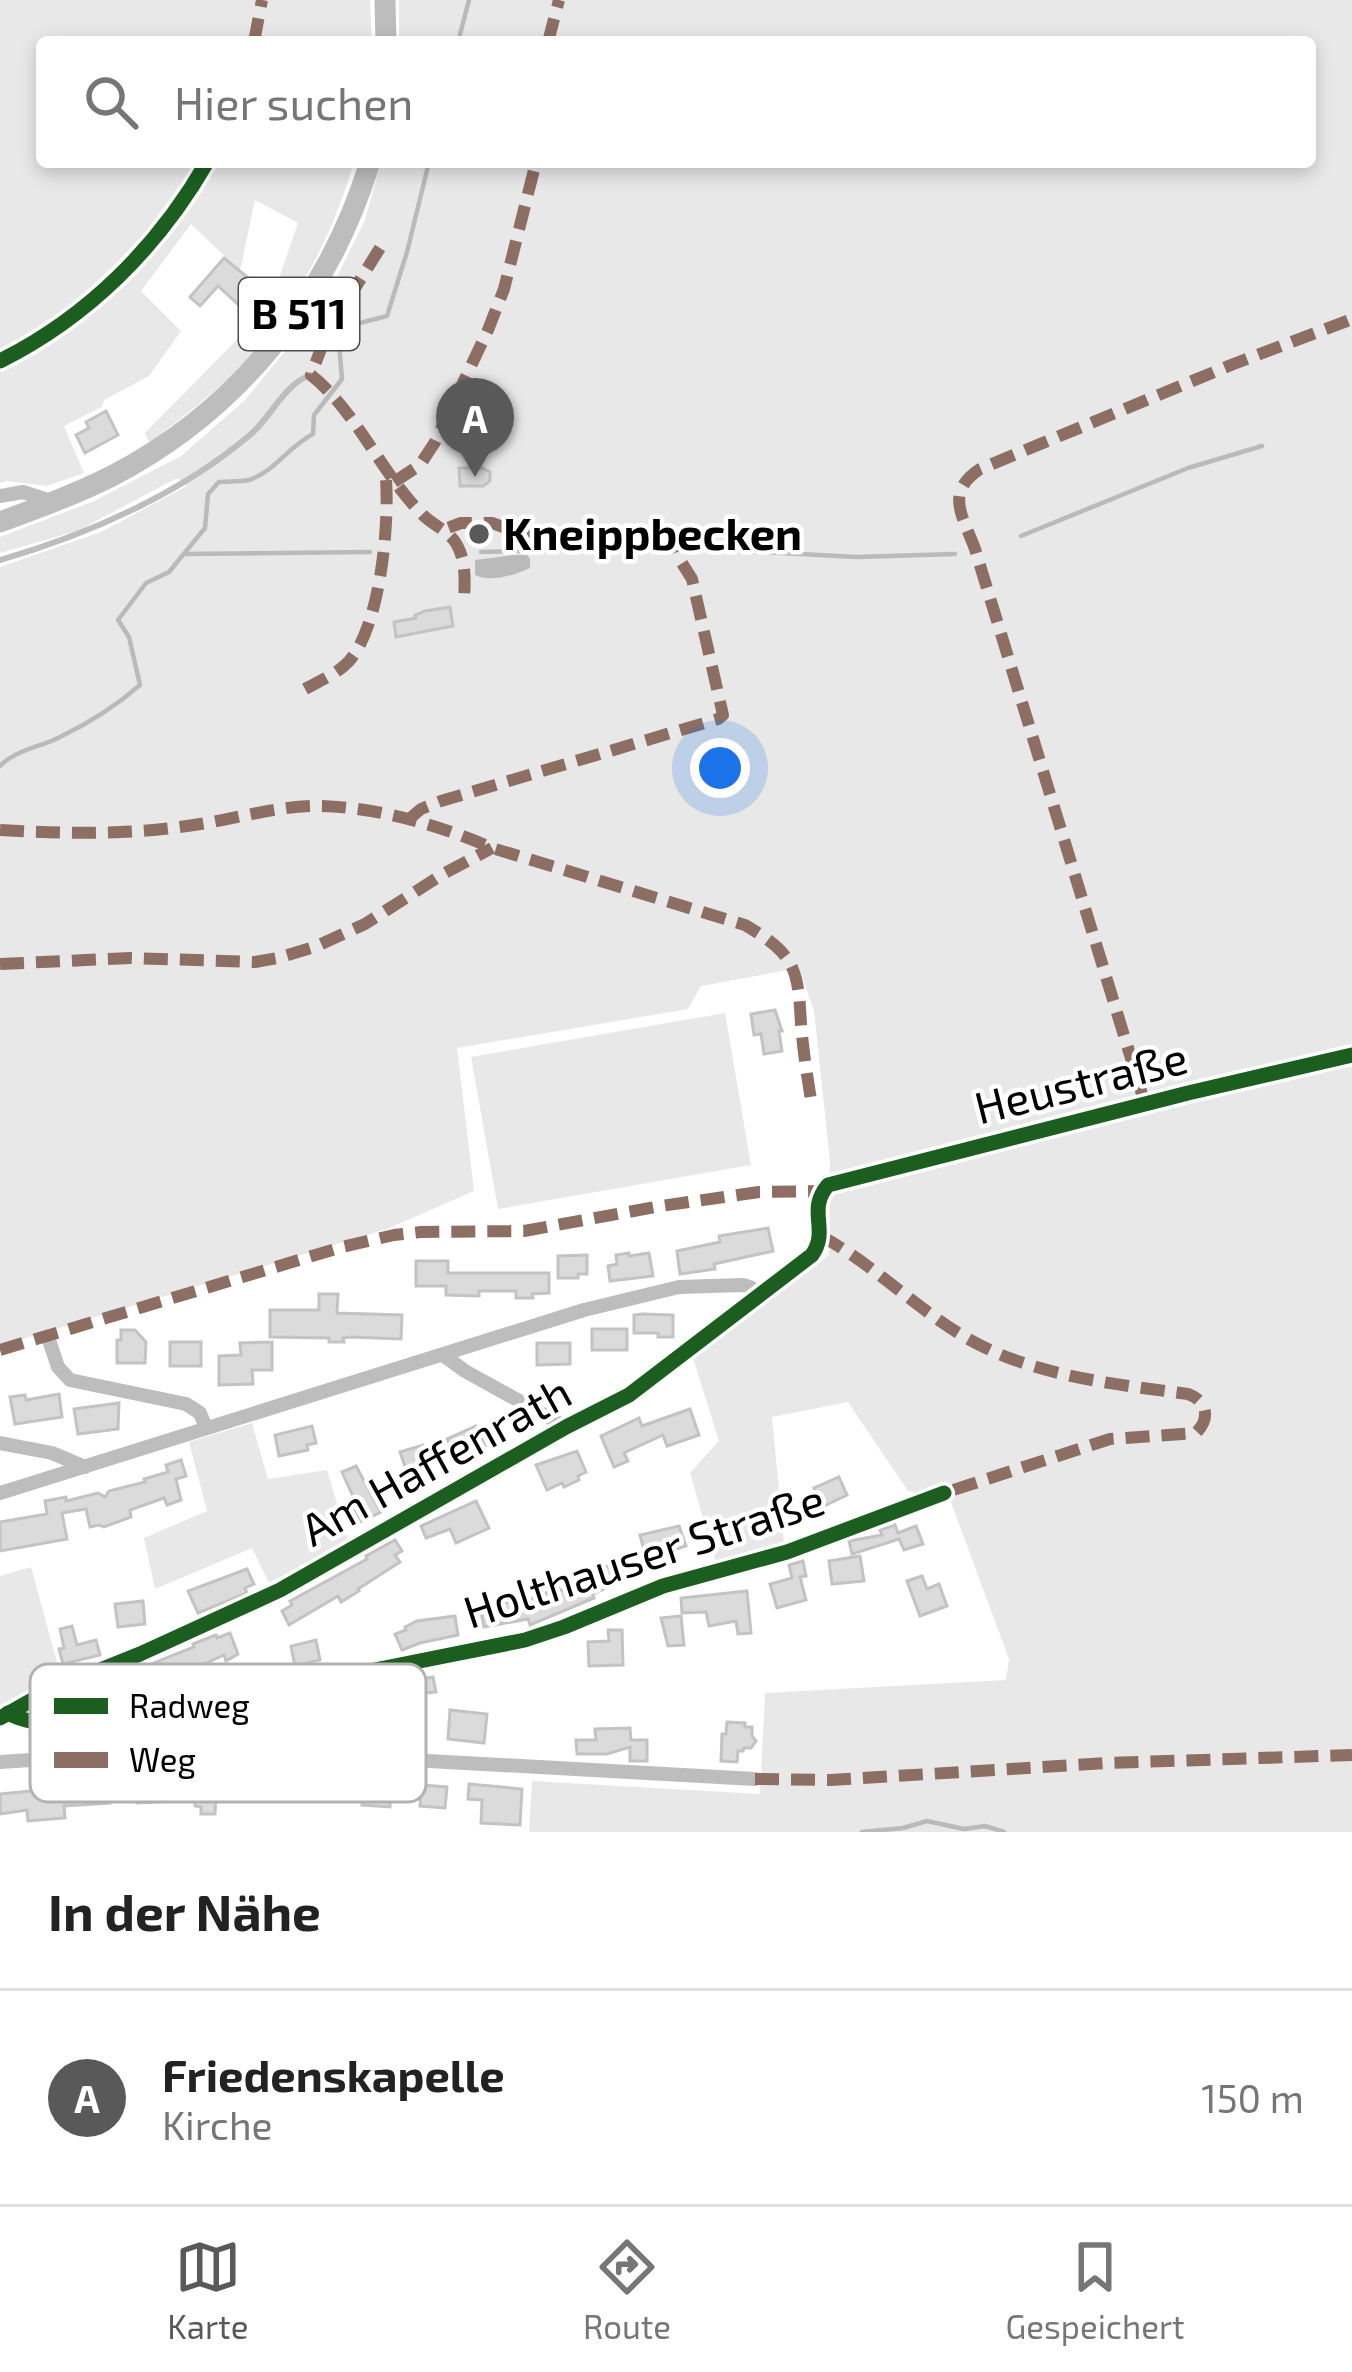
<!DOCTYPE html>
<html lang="de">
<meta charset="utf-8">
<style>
:root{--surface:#fff;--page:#f2f2f2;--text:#222;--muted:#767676;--line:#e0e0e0;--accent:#595959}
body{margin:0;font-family:"Exo 2",sans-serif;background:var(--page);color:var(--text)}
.you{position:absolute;left:720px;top:768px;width:42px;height:42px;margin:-30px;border:9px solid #fff;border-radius:50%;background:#1a73e8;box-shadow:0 0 0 18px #1a73e833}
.badge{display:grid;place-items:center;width:78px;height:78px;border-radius:50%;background:var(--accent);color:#fff;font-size:39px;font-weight:700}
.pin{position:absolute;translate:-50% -99px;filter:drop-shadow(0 3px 6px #0008)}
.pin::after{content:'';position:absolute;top:63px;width:42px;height:36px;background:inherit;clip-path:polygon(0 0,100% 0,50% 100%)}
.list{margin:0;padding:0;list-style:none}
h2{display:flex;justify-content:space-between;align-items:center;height:156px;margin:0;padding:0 48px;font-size:51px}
h2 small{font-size:39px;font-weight:400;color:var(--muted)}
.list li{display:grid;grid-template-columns:78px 1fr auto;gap:36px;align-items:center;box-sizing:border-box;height:216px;padding:0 48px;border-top:3px solid var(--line)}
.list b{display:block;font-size:45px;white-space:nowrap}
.list p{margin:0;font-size:39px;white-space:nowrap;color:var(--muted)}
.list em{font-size:39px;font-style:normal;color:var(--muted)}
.icon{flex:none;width:66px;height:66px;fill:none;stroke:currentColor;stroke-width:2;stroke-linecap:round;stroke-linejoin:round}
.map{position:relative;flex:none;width:1352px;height:1832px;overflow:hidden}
.search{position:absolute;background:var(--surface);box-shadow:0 6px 18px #0003;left:36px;right:36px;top:36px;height:132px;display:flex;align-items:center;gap:30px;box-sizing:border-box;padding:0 42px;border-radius:12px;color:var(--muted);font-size:45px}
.sheet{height:372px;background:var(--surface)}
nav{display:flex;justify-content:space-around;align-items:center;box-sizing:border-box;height:168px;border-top:3px solid var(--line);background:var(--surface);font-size:33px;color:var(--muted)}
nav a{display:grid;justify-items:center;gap:6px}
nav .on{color:var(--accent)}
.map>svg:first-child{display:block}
.green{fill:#e8e8e8}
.water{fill:#bababa}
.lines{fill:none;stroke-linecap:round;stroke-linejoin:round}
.stream{stroke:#bababa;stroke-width:4.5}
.building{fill:#dbdbdb;stroke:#c3c3c3;stroke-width:3}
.lane{stroke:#bdbdbd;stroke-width:6}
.street{stroke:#bdbdbd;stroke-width:14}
.primary{stroke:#bdbdbd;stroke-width:21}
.quiet{stroke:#8d6e63;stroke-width:12;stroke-dasharray:24 12;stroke-linecap:butt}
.cycleway-casing{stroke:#fff;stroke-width:22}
.cycleway{stroke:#1b5e20;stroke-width:15}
.poi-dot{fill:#595959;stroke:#fff;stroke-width:4.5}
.labels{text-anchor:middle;stroke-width:9;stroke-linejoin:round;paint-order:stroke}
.shield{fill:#fff;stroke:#4c4c4c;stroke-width:3}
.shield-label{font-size:42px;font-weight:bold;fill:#000}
.poi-label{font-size:45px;font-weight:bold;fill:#000;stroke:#fff;text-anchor:start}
.street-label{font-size:45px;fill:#000;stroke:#fff}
.key{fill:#fff;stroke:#b2b2b2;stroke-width:3}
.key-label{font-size:33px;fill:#000}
</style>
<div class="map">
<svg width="1352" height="1832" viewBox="0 0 1352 1832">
<rect width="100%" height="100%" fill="#fff"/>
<g class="green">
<path d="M0,0H370L372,42H42V162H354C333,235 298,300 249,358C223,387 180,419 149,443L145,433L269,307L298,223L255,200L240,271L191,224L141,291L181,331L149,376L104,400L102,407L64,426L84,473L47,486L7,481L0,483Z"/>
<polygon points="399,0 1352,0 1352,1832 529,1832 532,1781 760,1794 765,1693 1006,1680 1009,1659 949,1497 908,1491 848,1402 772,1417 784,1544 716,1563 690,1473 719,1441 692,1355 829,1255 830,1161 814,1011 799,968 701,986 688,1009 457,1048 474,1191 387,1229 0,1346 0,567 101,532 187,486 177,478 77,531 0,553 0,537 92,502 181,456 245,400 323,305 365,220 381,162 1310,162 1310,42 399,42"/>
<polygon points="725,1013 751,1165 498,1209 471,1057"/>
<polygon points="252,1423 268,1479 327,1470 348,1540 269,1583 252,1548 155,1589 144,1538 207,1511 189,1442"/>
<polygon points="31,1567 61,1677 0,1707 0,1576"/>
</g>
<path class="water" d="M514,555H527L530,559V568C514,575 491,583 475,575V560Z"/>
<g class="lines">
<g class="stream">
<polyline points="458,42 469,0"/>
<polyline points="1021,536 1188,468 1262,446"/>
<polyline points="481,552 663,547 857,557 955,554"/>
<polyline points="184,554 370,552"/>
<path d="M0,766C15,750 41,747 60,737C89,723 116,706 140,685L129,637L118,620L146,583L169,572L205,528L208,494L219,482C228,481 240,482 249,480C274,472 289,446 313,434L314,415L342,379L339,343L348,326L387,316L407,252L429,162"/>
<polyline points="862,1832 903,1828 927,1821 964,1829 985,1826 1004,1832"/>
</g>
</g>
<g class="building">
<polygon points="224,258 259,287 241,307 218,286 200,306 190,297"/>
<polygon points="106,411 118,435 85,453 76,435 89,428 86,422"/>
<polygon points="459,468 482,468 490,472 490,481 483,486 460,486"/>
<polygon points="450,607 453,626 396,637 394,622 416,618 415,615 425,611"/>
<polygon points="775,1010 782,1031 779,1031 782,1051 764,1054 761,1034 754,1035 751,1014"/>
<polygon points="768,1228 773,1251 714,1264 715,1269 680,1274 677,1251 720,1242 719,1236"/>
<polygon points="629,1253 629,1256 649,1253 653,1276 610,1281 608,1266 617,1264 616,1255"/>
<polygon points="587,1255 587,1274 578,1274 578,1278 558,1278 558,1256"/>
<polygon points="416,1261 448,1261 448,1273 549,1273 549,1293 532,1294 533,1298 516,1298 516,1291 479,1291 479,1296 446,1295 446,1286 416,1286"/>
<polygon points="319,1294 338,1294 337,1313 402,1315 401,1339 351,1337 343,1338 344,1342 329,1342 329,1338 270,1337 270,1310 319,1310"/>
<polygon points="642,1314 673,1315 673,1337 658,1337 658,1333 634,1333 634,1315"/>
<rect x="592" y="1329" width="35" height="21"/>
<polygon points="121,1330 135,1330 146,1342 145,1363 117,1363 117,1340 121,1340"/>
<rect x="170" y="1342" width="31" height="24"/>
<polygon points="272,1342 272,1370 252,1370 253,1384 219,1385 219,1356 241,1355 240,1343"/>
<polygon points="537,1343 570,1343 570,1364 537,1365"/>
<polygon points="59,1394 62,1417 15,1424 10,1397 25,1395 26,1400"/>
<polygon points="119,1403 118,1429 78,1434 74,1409"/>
<polygon points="690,1409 699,1435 667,1446 663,1435 624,1453 628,1461 614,1467 601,1436 639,1418 642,1426"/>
<polygon points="312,1426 316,1443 307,1445 308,1450 279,1456 275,1435"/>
<polygon points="476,1426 485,1446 457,1459 447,1439"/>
<polygon points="423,1445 429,1465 407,1472 400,1452"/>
<polygon points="577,1451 586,1472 578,1476 579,1480 564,1487 562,1483 547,1490 536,1465"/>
<polygon points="181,1460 186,1476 176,1479 181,1500 167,1505 164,1498 130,1510 131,1517 104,1527 99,1525 90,1527 86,1509 62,1513 67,1539 0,1551 0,1522 47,1514 45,1501 66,1497 66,1501 98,1493 105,1497 109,1491 145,1482 144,1479 168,1472 166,1465"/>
<polygon points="356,1466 381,1512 360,1522 351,1503 355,1501 342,1472"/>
<polygon points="839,1477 847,1495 822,1507 814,1488"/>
<polygon points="476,1501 489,1528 456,1543 450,1529 426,1538 421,1526"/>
<polygon points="895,1525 898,1533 916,1526 923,1544 904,1550 899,1539 852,1554 849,1541 882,1535 880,1530"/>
<polygon points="679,1526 686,1546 646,1558 640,1535"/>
<polygon points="395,1540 402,1551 395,1555 400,1562 358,1589 359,1591 341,1602 338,1596 289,1625 282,1611 292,1605 290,1601 367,1559 366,1556"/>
<polygon points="860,1556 864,1581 832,1584 829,1561"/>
<polygon points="620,1561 626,1575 619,1578 620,1582 593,1594 594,1598 530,1625 528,1619 484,1627 480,1607 514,1601 514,1605 559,1588 560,1591 590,1579 588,1574"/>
<polygon points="803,1561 806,1576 800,1577 806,1600 777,1608 770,1584 792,1578 789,1565"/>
<polygon points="247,1569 254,1584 245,1588 247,1593 198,1613 188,1591"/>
<polygon points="922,1576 927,1589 939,1584 947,1606 920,1616 907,1581"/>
<polygon points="747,1591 751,1633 738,1634 736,1621 709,1626 706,1612 682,1613 681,1598"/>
<polygon points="143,1601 145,1624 118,1627 115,1604"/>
<polygon points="455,1616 458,1635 420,1643 402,1650 395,1634 406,1630 405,1627 417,1621"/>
<polygon points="681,1616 684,1645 668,1646 661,1618"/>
<polygon points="72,1626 77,1645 96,1640 100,1655 63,1664 59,1649 64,1648 60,1629"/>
<polygon points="608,1630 622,1630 623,1665 589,1666 588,1642 609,1641"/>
<polygon points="230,1633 238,1654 226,1661 224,1655 154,1687 146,1666 194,1647 193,1644 216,1635 217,1638"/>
<polygon points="316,1640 320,1660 295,1666 291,1646"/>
<polygon points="433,1677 436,1692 418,1694 419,1700 394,1704 391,1684"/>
<polygon points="450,1710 487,1714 484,1743 448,1739"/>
<polygon points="727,1722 745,1723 745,1727 752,1727 752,1736 756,1741 751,1748 744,1748 743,1751 738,1751 737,1762 721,1761 722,1734 726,1734"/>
<polygon points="630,1728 631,1740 647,1740 647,1761 630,1761 630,1747 607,1754 577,1754 576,1740 596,1740 595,1729"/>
<polygon points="175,1773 267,1775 266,1795 216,1795 215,1814 201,1814 201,1807 195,1806 195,1796 169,1796 170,1801 137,1803 136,1793 110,1796 110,1803 64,1806 65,1818 28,1821 27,1810 0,1814 0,1794 61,1788 60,1781"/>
<polygon points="363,1782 391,1784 390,1807 362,1805"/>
<polygon points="469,1784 522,1789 520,1825 481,1823 482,1800 468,1799"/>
<polygon points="421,1785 447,1787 445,1808 420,1806"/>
</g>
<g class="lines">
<path class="lane" d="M0,560C87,535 181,494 251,434C271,417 285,383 311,375"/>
<g class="street">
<polyline points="0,496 23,492 54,502"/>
<polyline points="48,1337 58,1367 70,1380 186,1404 200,1413 206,1428"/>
<polyline points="443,1355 465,1371 566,1427"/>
<polyline points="0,1443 52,1453 85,1467"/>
<polyline points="0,1493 584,1310 679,1287 743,1285 750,1287 761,1295"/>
<path d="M8,1713C66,1746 223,1700 289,1687C368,1671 446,1656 525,1640L564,1627L663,1586L787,1552L944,1493"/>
<path d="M0,1718L48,1691L140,1654L280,1590L566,1427L629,1395L812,1255C830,1229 806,1211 828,1185L1188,1093L1352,1055"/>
<polyline points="0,1762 109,1755 266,1752 755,1779"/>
</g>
<g class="primary">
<polyline points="385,0 386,42"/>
<path d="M0,522C38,508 76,494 112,476C239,410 328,298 370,162"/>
</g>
<g class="quiet">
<polyline points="254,42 262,0"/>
<polyline points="548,42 559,0"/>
<path d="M380,248L327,333L311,375C357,412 380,472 422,514C432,525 450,531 457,545C466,561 465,582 464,600"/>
<polyline points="394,482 420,465 435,442 488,330 504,289 536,162"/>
<path d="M305,689C318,682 334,675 345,665C381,634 391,515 385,469"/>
<polyline points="408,820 421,809 441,801 718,719 723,715 692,579 680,560 676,544 548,543 492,523 461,523 442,530"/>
<path d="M0,830C65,834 130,835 194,825C236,819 279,805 322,806C380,808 439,825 492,848L745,925C796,955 798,969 801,1024C803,1050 807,1075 811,1100"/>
<polyline points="0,964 131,958 255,962 278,958 317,946 365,924 443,874 492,848"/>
<path d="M1145,1104L975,549C963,516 944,493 980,469L1231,365L1352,319"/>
<path d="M821,1236C873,1264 914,1307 965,1337C1031,1376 1114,1384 1188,1394C1208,1401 1210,1419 1196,1433L1110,1439L944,1493"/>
<polyline points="0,1350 342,1247 394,1235 421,1232 524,1231 661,1206 759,1192 822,1191"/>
<polyline points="755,1779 831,1780 1108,1763 1352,1755"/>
</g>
<defs>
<g id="cycleway">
<path d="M0,361C88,317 158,247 207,162"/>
<path d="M8,1713C66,1746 223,1700 289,1687C368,1671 446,1656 525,1640L564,1627L663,1586L787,1552L944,1493"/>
<path d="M0,1718L48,1691L140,1654L280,1590L566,1427L629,1395L812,1255C830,1229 806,1211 828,1185L1188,1093L1352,1055"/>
</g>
</defs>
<use href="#cycleway" class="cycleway-casing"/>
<use href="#cycleway" class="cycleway"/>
</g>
<circle class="poi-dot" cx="479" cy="534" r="12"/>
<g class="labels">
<rect class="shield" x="239" y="278" width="120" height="72" rx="9"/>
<g class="shield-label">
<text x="299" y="329">B 511</text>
</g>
<g class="poi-label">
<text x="503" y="550">Kneippbecken</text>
</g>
<g class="street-label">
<text transform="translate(1081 1083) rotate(-14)" y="16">Heustraße</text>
<text transform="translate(436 1461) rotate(-29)" y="16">Am Haffenrath</text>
<text transform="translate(644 1556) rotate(-18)" y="16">Holthauser Straße</text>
</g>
</g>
<rect x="30" y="1664" width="396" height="138" rx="18" class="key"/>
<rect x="54" y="1698" width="54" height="16" fill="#1b5e20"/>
<rect x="54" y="1752" width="54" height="16" fill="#8d6e63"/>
<g class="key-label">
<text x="129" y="1718">Radweg</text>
<text x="129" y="1772">Weg</text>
</g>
</svg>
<div class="you"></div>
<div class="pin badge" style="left:475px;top:477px">A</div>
<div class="search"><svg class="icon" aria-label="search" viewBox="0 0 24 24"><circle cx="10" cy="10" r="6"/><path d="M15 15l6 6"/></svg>Hier suchen</div>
</div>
<section class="sheet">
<h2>In der Nähe<small></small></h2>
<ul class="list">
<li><span class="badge">A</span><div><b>Friedenskapelle</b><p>Kirche</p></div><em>150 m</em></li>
</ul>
</section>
<nav>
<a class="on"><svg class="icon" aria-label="map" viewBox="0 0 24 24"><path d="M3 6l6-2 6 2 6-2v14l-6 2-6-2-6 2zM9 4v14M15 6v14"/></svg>Karte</a>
<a><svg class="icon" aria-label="directions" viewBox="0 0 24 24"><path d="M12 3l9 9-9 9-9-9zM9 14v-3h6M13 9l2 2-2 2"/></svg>Route</a>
<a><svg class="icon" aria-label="saved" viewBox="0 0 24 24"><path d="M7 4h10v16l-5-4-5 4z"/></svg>Gespeichert</a>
</nav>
